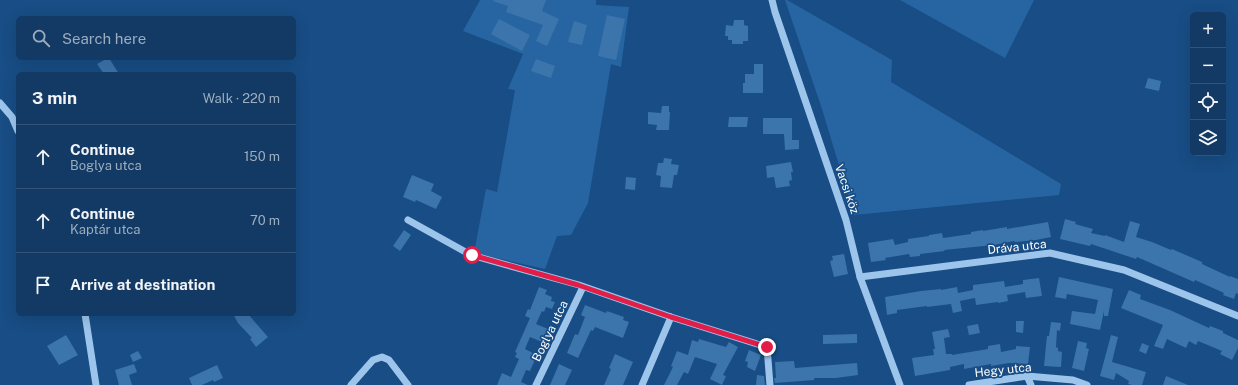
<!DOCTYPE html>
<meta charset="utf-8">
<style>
:root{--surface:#123a64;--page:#1f456d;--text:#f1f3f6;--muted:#9cadbf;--line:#315478}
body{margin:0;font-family:"Public Sans",sans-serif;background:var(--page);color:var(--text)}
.controls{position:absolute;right:12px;top:12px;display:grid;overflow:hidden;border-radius:6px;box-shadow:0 4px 16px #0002}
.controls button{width:36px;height:36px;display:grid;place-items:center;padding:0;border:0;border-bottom:1px solid var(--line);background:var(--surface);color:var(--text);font:20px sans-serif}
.stop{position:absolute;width:12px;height:12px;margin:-9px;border:3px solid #e11d48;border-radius:50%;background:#fff}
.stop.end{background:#e11d48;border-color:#fff;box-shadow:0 1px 4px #0008}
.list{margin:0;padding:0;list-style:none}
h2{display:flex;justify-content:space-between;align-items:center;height:52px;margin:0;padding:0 16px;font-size:17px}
h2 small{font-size:13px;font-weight:400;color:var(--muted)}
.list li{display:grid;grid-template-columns:26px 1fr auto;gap:12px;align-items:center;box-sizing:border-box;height:64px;padding:0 16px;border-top:1px solid var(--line)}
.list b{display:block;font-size:15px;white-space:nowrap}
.list p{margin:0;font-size:13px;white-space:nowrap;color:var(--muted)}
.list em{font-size:13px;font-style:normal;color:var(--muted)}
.icon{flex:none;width:22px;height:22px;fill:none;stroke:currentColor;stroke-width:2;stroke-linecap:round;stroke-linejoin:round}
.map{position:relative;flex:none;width:1238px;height:385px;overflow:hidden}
.search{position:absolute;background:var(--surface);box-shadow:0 4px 16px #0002;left:16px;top:16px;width:280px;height:44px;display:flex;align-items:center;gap:10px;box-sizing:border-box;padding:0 14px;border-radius:6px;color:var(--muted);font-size:15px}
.panel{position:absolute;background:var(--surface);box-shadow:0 4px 16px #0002;left:16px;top:72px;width:280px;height:244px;border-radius:6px}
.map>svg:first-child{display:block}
.green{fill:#2765a2}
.building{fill:#3c74ac}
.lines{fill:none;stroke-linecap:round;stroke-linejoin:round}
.minor{stroke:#9dc5ec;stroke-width:7}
.route{stroke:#e11d48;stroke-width:5}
.labels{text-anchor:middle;stroke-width:3.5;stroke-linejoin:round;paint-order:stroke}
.street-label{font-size:12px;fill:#fff;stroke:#184d85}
</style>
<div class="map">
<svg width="1238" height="385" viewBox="0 0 1238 385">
<rect width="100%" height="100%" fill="#184d85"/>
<g class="green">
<polygon points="480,0 596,0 596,5 629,7 621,67 611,64 588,203 571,235 557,236 545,269 474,253 486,189 497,192 515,90 508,89 523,54 463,31"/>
<polygon points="785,0 787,0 892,60 891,82 1061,184 1059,195 854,215 822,109"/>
<polygon points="900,0 1034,0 1005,58"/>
</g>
<g class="building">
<polygon points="494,0 546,0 542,11 559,19 547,46 536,41 543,25 506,12 508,6 493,1"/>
<polygon points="607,15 625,19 616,60 598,56"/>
<polygon points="499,19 530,35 522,51 491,34"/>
<polygon points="734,20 744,20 744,25 748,26 748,41 743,41 743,44 732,44 732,40 728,40 728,36 725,36 726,25 733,26"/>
<polygon points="574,21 587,25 582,45 568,42"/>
<polygon points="108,58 109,58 119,74 104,74 97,64"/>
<polygon points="536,59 555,66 551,78 531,71"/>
<polygon points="754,64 763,64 763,93 743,93 743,83 745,83 745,74 754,74"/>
<polygon points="1148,78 1161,81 1159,91 1145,88"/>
<polygon points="662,106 669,106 669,112 670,112 669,130 656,130 657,125 648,124 648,112 661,113"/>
<polygon points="729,117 748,117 747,127 728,127"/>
<polygon points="763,118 792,118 792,140 799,140 799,149 785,150 784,134 763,134"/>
<polygon points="664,158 672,159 671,164 679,165 677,175 674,175 672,188 660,187 661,176 656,175 658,163 663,163"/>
<polygon points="791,162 793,172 791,172 792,180 789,181 790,186 776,188 774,177 767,178 766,166"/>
<polygon points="412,175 434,184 431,191 442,197 436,209 416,200 415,202 403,197"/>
<polygon points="626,177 636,178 635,190 625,189"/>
<polygon points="1065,219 1076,222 1075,224 1093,229 1091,233 1105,236 1105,235 1124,242 1130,221 1140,224 1136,237 1152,242 1171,250 1172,249 1202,262 1202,264 1230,277 1230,276 1238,279 1238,294 1236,293 1234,299 1223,295 1224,293 1195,280 1194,282 1137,257 1136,259 1091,244 1090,246 1060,239"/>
<polygon points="1048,222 1051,237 1036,240 1015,242 1014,241 994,245 944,250 945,251 920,254 920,256 910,257 909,254 885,258 886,260 871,262 868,243 893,239 895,245 908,242 908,239 929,236 929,235 942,233 943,238 971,234 971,232 983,230 983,231 1007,227 1007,229"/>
<polygon points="404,230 411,235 400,251 393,246"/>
<polygon points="844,254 848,274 834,277 830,261 833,260 832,256"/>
<polygon points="1059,277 1113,289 1108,316 1104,316 1104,311 1100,330 1070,324 1072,311 1095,314 1098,300 1067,294 1066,299 1055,297"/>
<polygon points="1039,278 1042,296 1026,298 1025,292 1007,295 1008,301 998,303 998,302 976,305 975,298 960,301 962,311 953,313 951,304 927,307 927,306 897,310 897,313 887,315 885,297 921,291 941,289 941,290 957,287 958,293 973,290 973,285 1004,281 1005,287 1023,284 1023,280"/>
<polygon points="539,287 547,290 545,294 552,297 551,301 555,302 552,309 546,307 544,312 542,311 536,324 548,329 542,342 530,337 525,349 537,355 530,371 526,370 521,382 528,385 497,385 502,373 511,377 519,359 515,357 517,353 515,352 530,318 525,316 528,309 530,310"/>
<polygon points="1129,290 1141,295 1140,299 1170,310 1209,328 1210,326 1223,331 1223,333 1238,340 1238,348 1232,360 1220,354 1222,351 1198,341 1196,345 1189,341 1186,348 1167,339 1163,349 1154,346 1163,325 1121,308"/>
<polygon points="585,305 606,313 607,311 624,317 623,320 629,322 623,338 595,327 593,331 591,330 578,358 567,353 575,334 578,335 585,317 581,315"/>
<polygon points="233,314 248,314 268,337 256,347 250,339 252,338 238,323"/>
<polygon points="1016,321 1024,321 1023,333 1016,332"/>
<polygon points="1051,322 1061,323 1060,331 1057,330 1056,347 1058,348 1058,351 1062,352 1061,367 1044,366 1046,345 1047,336 1049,336"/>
<polygon points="978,324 980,333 969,335 967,326"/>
<polygon points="948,329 950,337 944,338 946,354 952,354 952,355 988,349 988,346 1000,344 1001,352 1016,349 1016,346 1030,347 1028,364 1009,363 991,366 991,364 964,369 964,364 950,367 950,370 915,376 912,358 934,355 933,349 935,349 932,332"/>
<polygon points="857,334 857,343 823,344 823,335"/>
<polygon points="66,335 78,355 59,365 47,346"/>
<polygon points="1111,335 1118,337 1112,362 1146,372 1142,385 1132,385 1128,384 1129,381 1116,373 1114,380 1100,376"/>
<polygon points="699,339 726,347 729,342 738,347 723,375 726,376 722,385 710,379 717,364 695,357 688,374 684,372 677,385 664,385 673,367 671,366 677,351 688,355 692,340 698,342"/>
<polygon points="1078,341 1087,343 1086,348 1089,349 1084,371 1072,368"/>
<polygon points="1142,343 1149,346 1146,354 1139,351"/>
<polygon points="749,350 761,355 755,371 747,367 748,362 745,361"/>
<polygon points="138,351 142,358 133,362 130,355"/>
<polygon points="615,354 633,362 623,385 604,385 611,369 609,368"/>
<polygon points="794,361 795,368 857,363 858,375 836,378 814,378 814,380 775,383 774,378 776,378 775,362"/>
<polygon points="134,364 137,372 129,375 132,385 119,385 115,370"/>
<polygon points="559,364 572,370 565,385 550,385"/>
<polygon points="217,365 223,378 214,382 213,380 202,385 192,385 189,378"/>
<polygon points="757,375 764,376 765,385 756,385"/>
<polygon points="1166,376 1188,385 1163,385"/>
</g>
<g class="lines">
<g class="minor">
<polyline points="772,0 775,12 846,220 860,277 900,385"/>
<polyline points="0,103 12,117 18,131"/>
<polyline points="408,220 471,255 579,285 671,317 767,347 770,385"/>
<polyline points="860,277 1050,253 1124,270 1238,316"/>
<polyline points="85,314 96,385"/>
<polyline points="1027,376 1031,385"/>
<polyline points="351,385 373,360 382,357 389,360 408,385"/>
<polyline points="536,385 583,287"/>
<polyline points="642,385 671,317"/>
<polyline points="969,385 1027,376 1073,380 1087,385"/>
</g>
</g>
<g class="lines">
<polyline class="route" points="472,255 578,285 671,317 767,347"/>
</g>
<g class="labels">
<g class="street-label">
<text transform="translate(847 189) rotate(71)" y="4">Vacsi köz</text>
<text transform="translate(1017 247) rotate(-6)" y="4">Dráva utca</text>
<text transform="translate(550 331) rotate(-64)" y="4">Boglya utca</text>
<text transform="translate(1003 370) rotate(-6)" y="4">Hegy utca</text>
</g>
</g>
</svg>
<div class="controls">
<button>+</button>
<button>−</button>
<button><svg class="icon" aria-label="locate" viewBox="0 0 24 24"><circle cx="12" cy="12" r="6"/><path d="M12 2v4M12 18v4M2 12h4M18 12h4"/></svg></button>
<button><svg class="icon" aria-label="layers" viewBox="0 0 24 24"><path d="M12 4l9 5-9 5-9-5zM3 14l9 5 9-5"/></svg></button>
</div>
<div class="stop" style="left:472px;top:255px"></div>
<div class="stop end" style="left:767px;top:347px"></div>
<div class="search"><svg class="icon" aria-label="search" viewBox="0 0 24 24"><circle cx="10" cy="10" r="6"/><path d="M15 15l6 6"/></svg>Search here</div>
<section class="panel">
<h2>3 min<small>Walk · 220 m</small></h2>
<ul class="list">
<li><svg class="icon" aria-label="ahead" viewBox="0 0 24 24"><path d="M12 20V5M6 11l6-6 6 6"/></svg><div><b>Continue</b><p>Boglya utca</p></div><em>150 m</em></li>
<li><svg class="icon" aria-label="ahead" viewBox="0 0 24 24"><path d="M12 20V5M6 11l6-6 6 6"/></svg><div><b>Continue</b><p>Kaptár utca</p></div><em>70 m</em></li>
<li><svg class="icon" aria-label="arrive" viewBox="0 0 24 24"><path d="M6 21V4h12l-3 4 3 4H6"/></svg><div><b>Arrive at destination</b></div></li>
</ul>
</section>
</div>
